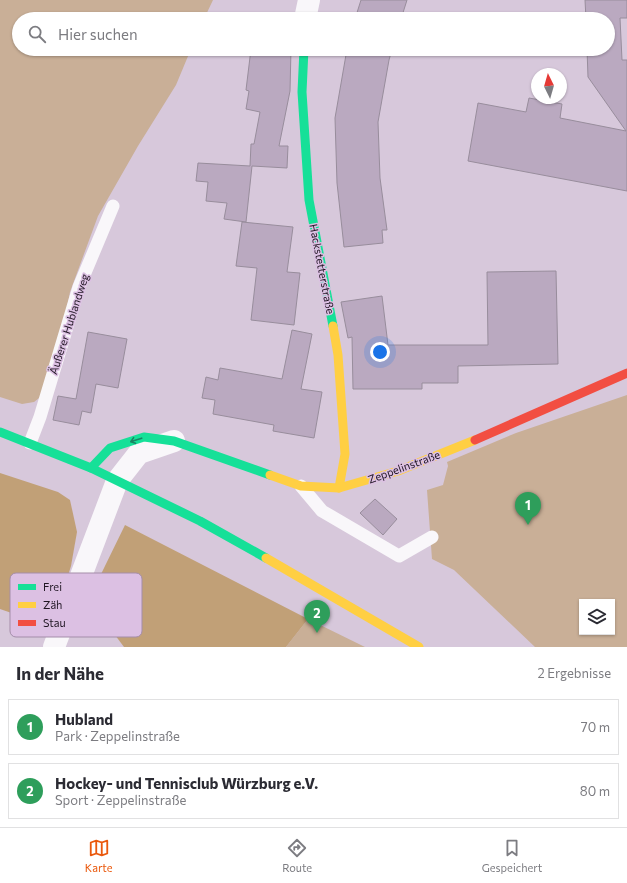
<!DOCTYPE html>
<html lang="de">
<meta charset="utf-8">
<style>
:root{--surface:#fff;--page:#f2f2f3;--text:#2b2b33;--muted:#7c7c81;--line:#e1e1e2;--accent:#ea580c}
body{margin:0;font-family:Commissioner,sans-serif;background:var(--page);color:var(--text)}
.controls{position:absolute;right:12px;bottom:12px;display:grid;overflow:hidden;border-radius:0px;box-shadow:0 1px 3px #0004}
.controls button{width:36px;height:36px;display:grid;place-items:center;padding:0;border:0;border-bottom:1px solid var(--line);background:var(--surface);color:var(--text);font:20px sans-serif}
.compass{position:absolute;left:531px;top:68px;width:36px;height:36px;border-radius:50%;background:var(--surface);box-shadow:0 1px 3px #0004;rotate:355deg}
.you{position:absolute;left:380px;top:352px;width:14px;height:14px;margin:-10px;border:3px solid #fff;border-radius:50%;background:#1a73e8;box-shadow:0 0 0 6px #1a73e833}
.badge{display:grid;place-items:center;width:26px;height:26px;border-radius:50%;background:var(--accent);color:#fff;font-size:13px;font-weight:700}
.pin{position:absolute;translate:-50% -33px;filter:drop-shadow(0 1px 2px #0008)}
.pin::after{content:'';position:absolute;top:21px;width:14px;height:12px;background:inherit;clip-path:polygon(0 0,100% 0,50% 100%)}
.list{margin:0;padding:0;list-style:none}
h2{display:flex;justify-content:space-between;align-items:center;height:52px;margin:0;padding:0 16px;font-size:17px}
h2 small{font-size:13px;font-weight:400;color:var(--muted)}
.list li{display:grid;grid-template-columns:26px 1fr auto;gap:12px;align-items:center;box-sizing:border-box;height:56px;margin:0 8px 8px;padding:0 8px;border:1px solid var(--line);border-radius:0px}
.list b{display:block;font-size:15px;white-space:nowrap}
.list p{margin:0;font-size:13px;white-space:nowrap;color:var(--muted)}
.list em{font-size:13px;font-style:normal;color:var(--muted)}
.icon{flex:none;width:22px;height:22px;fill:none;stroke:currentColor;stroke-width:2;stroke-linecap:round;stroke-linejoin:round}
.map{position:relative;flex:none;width:627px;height:647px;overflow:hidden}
.search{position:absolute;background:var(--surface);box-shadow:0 1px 3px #0004;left:12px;right:12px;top:12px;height:44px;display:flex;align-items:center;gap:10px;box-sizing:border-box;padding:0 14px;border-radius:22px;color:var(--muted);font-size:15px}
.sheet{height:180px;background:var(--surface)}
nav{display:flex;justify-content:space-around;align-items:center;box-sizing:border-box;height:56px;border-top:1px solid var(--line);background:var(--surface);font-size:11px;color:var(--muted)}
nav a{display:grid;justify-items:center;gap:2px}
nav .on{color:var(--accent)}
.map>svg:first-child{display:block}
.green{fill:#c9af97;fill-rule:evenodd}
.forest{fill:#c1a077}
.building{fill:#baa9c0;stroke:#988d9c}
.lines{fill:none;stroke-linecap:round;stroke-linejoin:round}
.lane{stroke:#f9f7fa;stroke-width:13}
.street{stroke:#f9f7fa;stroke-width:22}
.fast{stroke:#16e098;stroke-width:9}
.slow{stroke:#ffcf43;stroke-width:9}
.jam{stroke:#f24e42;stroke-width:9}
.oneway{stroke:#1a8563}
.labels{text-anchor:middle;stroke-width:3;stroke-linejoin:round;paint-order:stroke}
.street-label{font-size:11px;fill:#201623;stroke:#dcc0e3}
.key{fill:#dcc0e3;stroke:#a48da9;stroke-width:1}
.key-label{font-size:11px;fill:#201623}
</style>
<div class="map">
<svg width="627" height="647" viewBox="0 0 627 647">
<rect width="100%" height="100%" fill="#d7c8db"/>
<g class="green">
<polygon points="0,0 213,0 204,19 19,19 19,49 191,49 176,85 138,146 98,216 70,292 53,378 43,395 34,402 22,404 0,397"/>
<path d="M627,395V647H535L454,570L432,559L427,490L443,485L448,466L447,462L516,433ZM582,602H612V632H582Z"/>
<polygon points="308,619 365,647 286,647"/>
</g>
<g class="forest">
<polygon points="0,473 58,492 70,500 77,532 71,566 52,627 0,609"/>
<polygon points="125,525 308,619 286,647 124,647 109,627 83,611"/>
</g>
<g class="building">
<polygon points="361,0 407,0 401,19 355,19"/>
<polygon points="585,0 627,0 627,18 620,18 622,60 627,60 627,191 468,161 478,103 526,112 529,98 562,104 560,118 626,131 588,77 587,49 608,49 608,19 586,19"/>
<polygon points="256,15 291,19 255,19"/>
<polygon points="251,49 291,49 290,91 279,146 288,146 287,168 252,166 246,222 224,219 227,203 206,201 208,182 196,181 198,163 250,166 251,144 254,144 260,112 246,109 249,91 246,90"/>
<polygon points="347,49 392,49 389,60 378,122 380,178 387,230 382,230 383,243 344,247 337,183 335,118"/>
<polygon points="242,222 293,227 287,272 300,273 294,325 251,320 257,268 236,266"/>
<polygon points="556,271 558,364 458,366 458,383 422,383 422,389 353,389 352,337 348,338 341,302 382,296 388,345 488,345 487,272"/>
<polygon points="292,330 312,334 301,389 322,392 314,438 273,431 274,425 213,414 215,400 202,398 206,377 218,380 220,368 282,379"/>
<polygon points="88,332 127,339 118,388 96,384 91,413 82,411 79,425 53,420 58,396 76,399"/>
<polygon points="375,499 397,519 383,535 360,513"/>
</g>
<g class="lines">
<g class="lane">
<polyline points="30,443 40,417 79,287 113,206"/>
<polyline points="301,486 322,511 399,556 432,537"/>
</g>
<g class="street">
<polyline points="305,19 309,0"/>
<polyline points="54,647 117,481 139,453 174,441"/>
</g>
<g class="fast">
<polyline points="304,49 302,92 309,200 333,326"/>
<polyline points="0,432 91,468 200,521 266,558"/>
<polyline points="91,468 110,448 144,437 174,441 270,475"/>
</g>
<g class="slow">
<polyline points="333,326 338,355 345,454 339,488"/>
<polyline points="270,475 301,486 339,488 398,471 475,440"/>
<polyline points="266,558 419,647"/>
</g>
<polyline class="jam" points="475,440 627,373"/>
</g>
<defs><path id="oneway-shaft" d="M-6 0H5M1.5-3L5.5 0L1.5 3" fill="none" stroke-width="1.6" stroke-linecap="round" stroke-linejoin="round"/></defs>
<use class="oneway" href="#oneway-shaft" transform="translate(136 440) rotate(162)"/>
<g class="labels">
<g class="street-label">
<text transform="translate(322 269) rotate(79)" y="4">Hackstetterstraße</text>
<text transform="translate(69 324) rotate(-72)" y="4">Äußerer Hublandweg</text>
<text transform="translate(404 467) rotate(-20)" y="4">Zeppelinstraße</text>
</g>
</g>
<rect x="10" y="573" width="132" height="64" rx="6" class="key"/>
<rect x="18" y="584" width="18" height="6" fill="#16e098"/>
<rect x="18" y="602" width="18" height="6" fill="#ffcf43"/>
<rect x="18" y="620" width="18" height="6" fill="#f24e42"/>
<g class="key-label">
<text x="43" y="591">Frei</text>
<text x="43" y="609">Zäh</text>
<text x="43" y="627">Stau</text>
</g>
</svg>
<div class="controls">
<button><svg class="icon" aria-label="layers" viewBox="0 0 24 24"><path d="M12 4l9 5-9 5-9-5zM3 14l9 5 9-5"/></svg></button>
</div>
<svg class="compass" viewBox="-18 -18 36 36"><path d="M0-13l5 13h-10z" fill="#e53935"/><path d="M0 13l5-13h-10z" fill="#7c7c81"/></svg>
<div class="you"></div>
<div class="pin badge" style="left:528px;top:525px;background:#2e9e5b">1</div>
<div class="pin badge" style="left:317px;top:633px;background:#2e9e5b">2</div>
<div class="search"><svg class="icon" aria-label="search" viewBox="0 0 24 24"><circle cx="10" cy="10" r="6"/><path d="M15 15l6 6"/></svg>Hier suchen</div>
</div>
<section class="sheet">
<h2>In der Nähe<small>2 Ergebnisse</small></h2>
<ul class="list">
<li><span class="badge" style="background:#2e9e5b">1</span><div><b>Hubland</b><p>Park · Zeppelinstraße</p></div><em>70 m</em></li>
<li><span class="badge" style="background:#2e9e5b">2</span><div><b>Hockey- und Tennisclub Würzburg e.V.</b><p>Sport · Zeppelinstraße</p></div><em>80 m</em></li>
</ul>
</section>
<nav>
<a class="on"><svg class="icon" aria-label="map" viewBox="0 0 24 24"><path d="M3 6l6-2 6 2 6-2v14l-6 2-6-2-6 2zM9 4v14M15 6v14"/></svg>Karte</a>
<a><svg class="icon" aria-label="directions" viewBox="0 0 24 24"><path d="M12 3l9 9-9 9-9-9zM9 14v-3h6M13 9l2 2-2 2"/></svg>Route</a>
<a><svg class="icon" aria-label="saved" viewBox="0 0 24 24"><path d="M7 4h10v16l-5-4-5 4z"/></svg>Gespeichert</a>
</nav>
